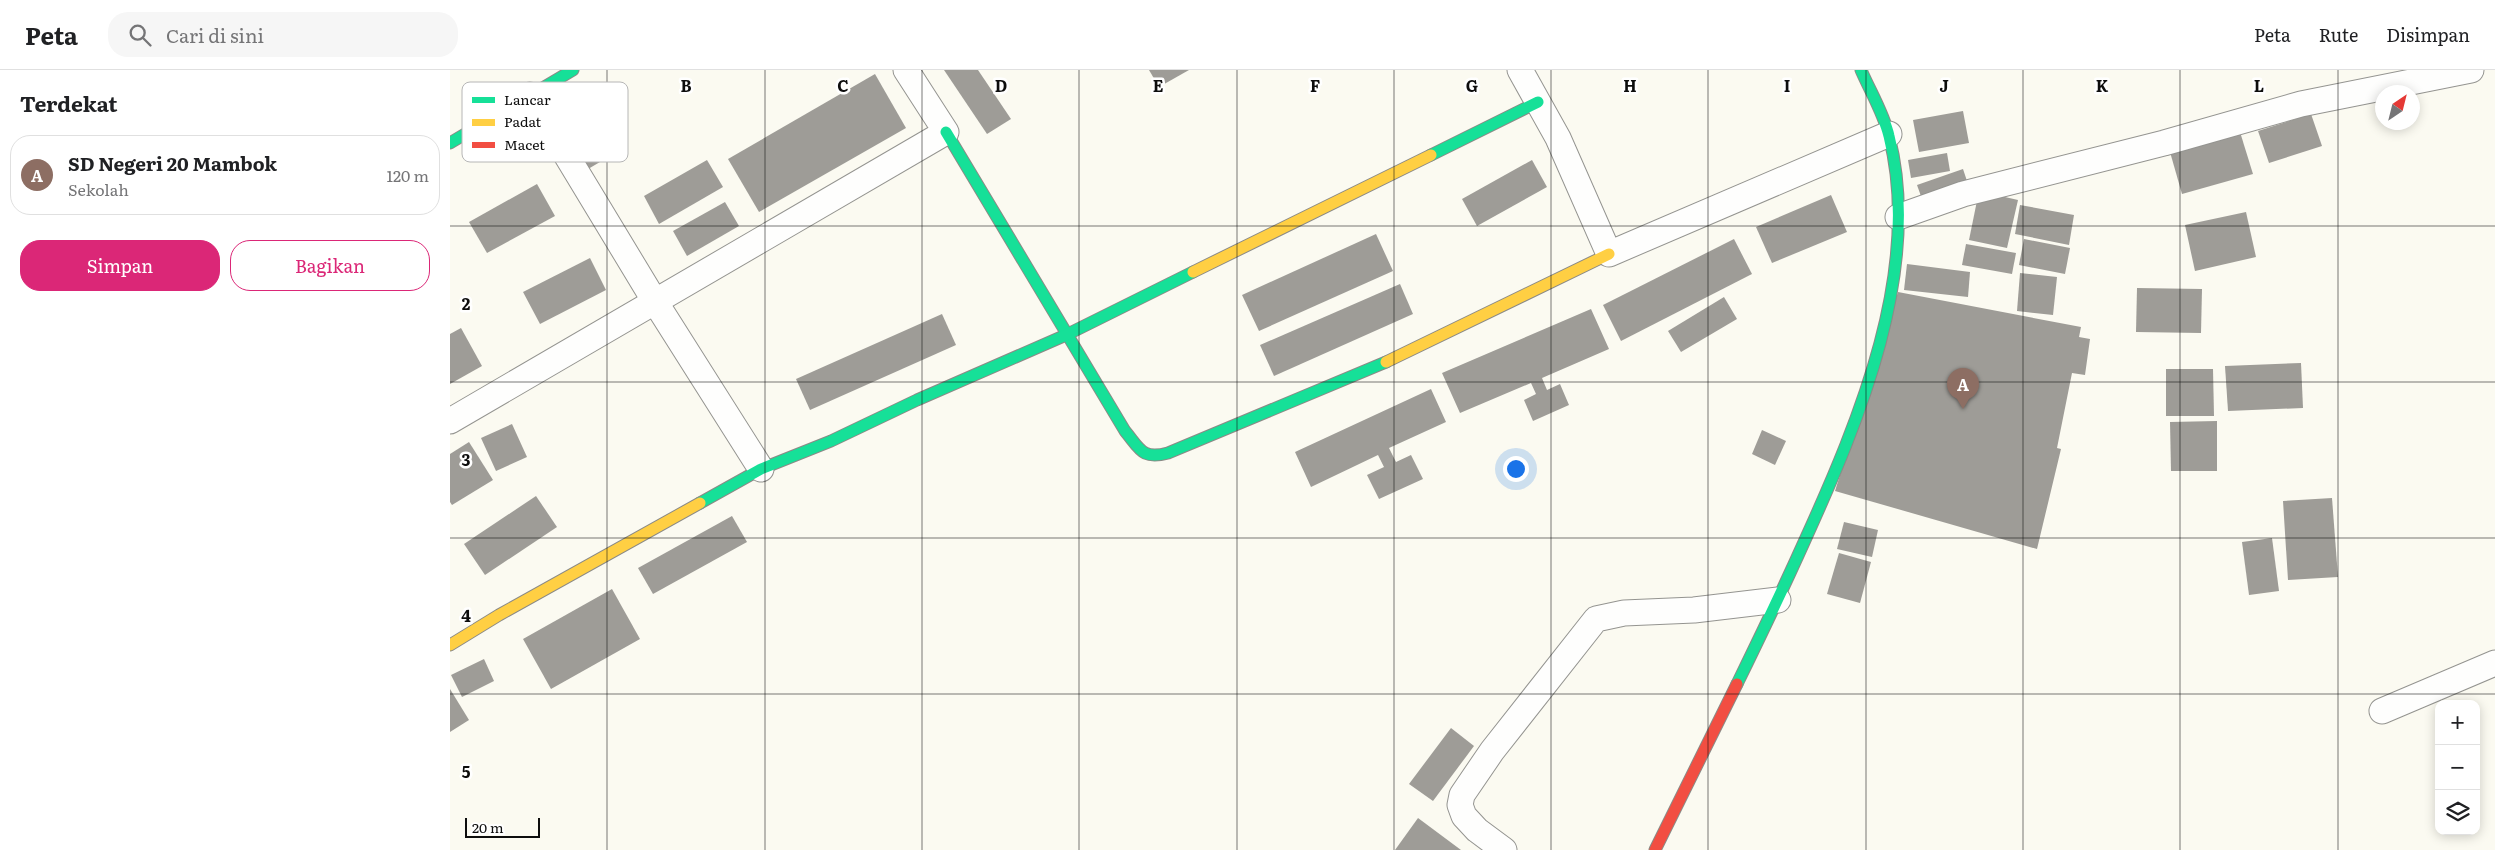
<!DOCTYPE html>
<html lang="id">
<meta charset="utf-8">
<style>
:root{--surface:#fff;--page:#f6f6f6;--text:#202124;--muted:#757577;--line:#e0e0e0;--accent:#db2777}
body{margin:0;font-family:Literata,serif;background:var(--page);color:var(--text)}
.controls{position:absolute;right:15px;bottom:15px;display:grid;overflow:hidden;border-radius:10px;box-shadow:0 2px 12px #0003}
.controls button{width:45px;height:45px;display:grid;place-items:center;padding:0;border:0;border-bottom:1px solid var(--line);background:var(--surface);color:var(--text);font:25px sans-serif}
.compass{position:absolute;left:1925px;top:15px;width:45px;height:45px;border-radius:50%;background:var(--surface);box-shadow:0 2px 12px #0003;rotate:35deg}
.scale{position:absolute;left:15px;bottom:12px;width:75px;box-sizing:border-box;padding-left:5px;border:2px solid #0d0d0d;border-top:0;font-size:14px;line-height:18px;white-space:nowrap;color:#0d0d0d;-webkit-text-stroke:4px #fff;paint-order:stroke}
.you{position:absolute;left:1065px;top:398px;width:18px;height:18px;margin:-12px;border:4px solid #fff;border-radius:50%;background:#1a73e8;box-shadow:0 0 0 8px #1a73e833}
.badge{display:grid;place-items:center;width:32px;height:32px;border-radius:50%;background:var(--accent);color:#fff;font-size:16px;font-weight:700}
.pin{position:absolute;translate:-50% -41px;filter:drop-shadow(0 1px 2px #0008)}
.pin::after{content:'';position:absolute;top:26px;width:18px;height:15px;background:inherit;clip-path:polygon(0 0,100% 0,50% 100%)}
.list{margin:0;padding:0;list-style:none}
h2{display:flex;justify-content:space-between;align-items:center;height:65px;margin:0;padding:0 20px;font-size:21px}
h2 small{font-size:16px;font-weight:400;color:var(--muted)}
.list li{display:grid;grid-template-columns:32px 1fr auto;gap:15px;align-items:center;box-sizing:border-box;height:80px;margin:0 10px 10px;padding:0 10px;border:1px solid var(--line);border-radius:20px}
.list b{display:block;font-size:19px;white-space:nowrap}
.list p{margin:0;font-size:16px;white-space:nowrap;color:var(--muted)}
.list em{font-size:16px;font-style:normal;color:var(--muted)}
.actions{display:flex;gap:10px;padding:15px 20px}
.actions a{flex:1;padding:11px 0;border:1px solid var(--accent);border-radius:20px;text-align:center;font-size:18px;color:var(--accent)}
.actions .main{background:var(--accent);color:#fff}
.icon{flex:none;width:28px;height:28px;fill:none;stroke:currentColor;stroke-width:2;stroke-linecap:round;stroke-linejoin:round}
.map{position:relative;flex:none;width:2045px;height:780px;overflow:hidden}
header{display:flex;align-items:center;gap:30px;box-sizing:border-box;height:70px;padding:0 25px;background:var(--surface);border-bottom:1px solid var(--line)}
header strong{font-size:24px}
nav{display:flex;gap:28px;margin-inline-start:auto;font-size:18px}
.search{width:350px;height:45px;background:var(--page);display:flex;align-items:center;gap:12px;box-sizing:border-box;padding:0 18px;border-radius:20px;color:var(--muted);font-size:19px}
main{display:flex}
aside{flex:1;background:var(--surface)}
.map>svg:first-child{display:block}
.building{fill:#9e9c97}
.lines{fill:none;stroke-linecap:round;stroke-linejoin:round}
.street-casing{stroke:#949490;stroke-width:27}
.fast-casing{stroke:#8b8a86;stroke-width:13}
.slow-casing{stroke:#8b8a86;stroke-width:13}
.jam-casing{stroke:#8b8a86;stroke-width:13}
.street{stroke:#fefefd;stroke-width:25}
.fast{stroke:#16e098;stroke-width:11}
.slow{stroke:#ffcf43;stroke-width:11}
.jam{stroke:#f24e42;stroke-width:11}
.grid{fill:none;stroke:#0d0d0d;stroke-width:1;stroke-opacity:0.55}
.key{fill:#fff;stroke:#b6b6b6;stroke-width:1}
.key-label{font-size:14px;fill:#0d0d0d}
.grid-label{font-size:16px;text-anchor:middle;font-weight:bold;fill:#0d0d0d;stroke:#fff;stroke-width:5;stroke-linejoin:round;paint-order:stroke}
</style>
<header>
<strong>Peta</strong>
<div class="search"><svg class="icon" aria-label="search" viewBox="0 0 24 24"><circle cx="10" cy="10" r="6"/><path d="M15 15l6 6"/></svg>Cari di sini</div>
<nav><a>Peta</a><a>Rute</a><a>Disimpan</a></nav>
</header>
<main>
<aside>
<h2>Terdekat<small></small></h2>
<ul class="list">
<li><span class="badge" style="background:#8d6e63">A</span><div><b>SD Negeri 20 Mambok</b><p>Sekolah</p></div><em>120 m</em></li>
</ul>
<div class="actions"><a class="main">Simpan</a><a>Bagikan</a></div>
</aside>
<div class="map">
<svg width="2045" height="780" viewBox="0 0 2045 780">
<rect width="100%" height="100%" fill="#fbfaf1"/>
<g class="building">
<polygon points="494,0 528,0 561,49 537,64"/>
<polygon points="699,0 739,0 709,17"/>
<polygon points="425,4 456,58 309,142 278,89"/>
<polygon points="1513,41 1519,73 1469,82 1463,50"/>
<polygon points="1861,44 1872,76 1819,93 1808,61"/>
<polygon points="157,53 172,79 133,102 118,75"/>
<polygon points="1790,62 1803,104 1732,124 1720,82"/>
<polygon points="1497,83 1500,101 1461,108 1458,90"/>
<polygon points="257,90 273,117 209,154 194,126"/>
<polygon points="1082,90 1097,117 1027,156 1012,129"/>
<polygon points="1513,99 1518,114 1472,129 1467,115"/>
<polygon points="87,114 105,146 37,183 19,152"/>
<polygon points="1529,121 1568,130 1557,178 1519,170"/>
<polygon points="1381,125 1397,162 1322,193 1306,157"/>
<polygon points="275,132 289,156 237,186 223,161"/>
<polygon points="1570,135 1624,145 1619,175 1565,164"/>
<polygon points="1796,142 1806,187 1745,201 1735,155"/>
<polygon points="926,164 943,201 809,261 792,225"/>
<polygon points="1284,169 1302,204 1171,271 1153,235"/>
<polygon points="1574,169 1620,178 1615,204 1569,195"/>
<polygon points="1516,174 1566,183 1562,204 1512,195"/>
<polygon points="140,188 156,220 90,254 73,222"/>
<polygon points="1457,194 1520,202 1518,227 1454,220"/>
<polygon points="1570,203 1607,207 1603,245 1567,241"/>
<polygon points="950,214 963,244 824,306 810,275"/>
<polygon points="1687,218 1752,219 1751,263 1686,262"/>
<polygon points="1448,222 1631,257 1629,267 1640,269 1635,305 1622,303 1607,378 1611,379 1587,479 1385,421"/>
<polygon points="1274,227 1287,249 1231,282 1218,261"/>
<polygon points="1141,239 1159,279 1092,308 1097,320 1110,314 1119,335 1083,351 1074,330 1086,324 1081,313 1010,343 992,303"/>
<polygon points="492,244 506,275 360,340 346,309"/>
<polygon points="11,258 32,296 0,314 0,264"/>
<polygon points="1851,293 1853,338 1778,341 1775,296"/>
<polygon points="1716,299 1763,299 1764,346 1716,346"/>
<polygon points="981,319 996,352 939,378 946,392 961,385 973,409 929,429 917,405 934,397 928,385 861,417 845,382"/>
<polygon points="1767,351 1767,401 1721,401 1720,352"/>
<polygon points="62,354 77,387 46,401 31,368"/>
<polygon points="1312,360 1336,371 1325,395 1302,384"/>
<polygon points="19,372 43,410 2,435 0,432 0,384"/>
<polygon points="86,426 107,457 35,505 14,474"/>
<polygon points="1882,428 1888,507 1838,510 1833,431"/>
<polygon points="282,446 297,472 203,524 188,498"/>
<polygon points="1394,452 1428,460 1422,487 1387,479"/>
<polygon points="1822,468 1829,521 1799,525 1792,472"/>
<polygon points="1389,483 1421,492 1410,533 1377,524"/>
<polygon points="162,519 190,569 101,619 73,569"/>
<polygon points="34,589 44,611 12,627 1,605"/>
<polygon points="0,619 19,650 0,662"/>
<polygon points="1001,658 1024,676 983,731 959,714"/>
<polygon points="968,748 1011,780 945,780"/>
</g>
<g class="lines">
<defs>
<g id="street">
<polyline points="1070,0 1108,68 1159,184 1439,64"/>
<polyline points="80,25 204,230 311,399"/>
<polyline points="1448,147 1513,124 1714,73 1851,34 2021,0"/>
<polyline points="0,351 496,62 456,0"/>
<polyline points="1932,641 2045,593"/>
<polyline points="1054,780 1027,760 1014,746 1010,735 1012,725 1042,681 1146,549 1174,543 1244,540 1328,530"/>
</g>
<g id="fast">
<path d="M496,62L675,361C690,379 692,390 718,383L936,292"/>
<polyline points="0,73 123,0"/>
<polyline points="981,85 1088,32"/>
<polyline points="250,433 311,399 381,371 467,330 616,265 743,202"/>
<path d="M1287,614C1310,567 1333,519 1355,470C1409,351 1473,199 1439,66C1434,44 1420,21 1411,0"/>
</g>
<g id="slow">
<polyline points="743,202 981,85"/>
<polyline points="936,292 1159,184"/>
<polyline points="0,575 49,545 250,433"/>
</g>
<polyline id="jam" points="1205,780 1287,614"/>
</defs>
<use href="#street" class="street-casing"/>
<use href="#fast" class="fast-casing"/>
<use href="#slow" class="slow-casing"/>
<use href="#jam" class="jam-casing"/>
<use href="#street" class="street"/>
<use href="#fast" class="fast"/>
<use href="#slow" class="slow"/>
<use href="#jam" class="jam"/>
</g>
<path class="grid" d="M157,0V780M315,0V780M472,0V780M629,0V780M787,0V780M944,0V780M1101,0V780M1258,0V780M1416,0V780M1573,0V780M1730,0V780M1888,0V780M0,156H2045M0,312H2045M0,468H2045M0,624H2045"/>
<rect x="12" y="12" width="166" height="80" rx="8" class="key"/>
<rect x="22" y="27" width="23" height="6" fill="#16e098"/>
<rect x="22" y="49" width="23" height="7" fill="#ffcf43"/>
<rect x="22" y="72" width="23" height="6" fill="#f24e42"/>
<g class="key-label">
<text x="54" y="35">Lancar</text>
<text x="54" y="57">Padat</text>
<text x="54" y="80">Macet</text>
</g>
<g class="grid-label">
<text x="236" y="22">B</text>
<text x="393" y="22">C</text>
<text x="551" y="22">D</text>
<text x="708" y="22">E</text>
<text x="865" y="22">F</text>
<text x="1022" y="22">G</text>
<text x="1180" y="22">H</text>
<text x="1337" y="22">I</text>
<text x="1494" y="22">J</text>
<text x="1652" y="22">K</text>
<text x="1809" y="22">L</text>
<text x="16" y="240">2</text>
<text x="16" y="396">3</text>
<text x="16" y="552">4</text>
<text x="16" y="708">5</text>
</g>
</svg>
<div class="controls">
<button>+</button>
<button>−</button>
<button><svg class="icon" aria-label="layers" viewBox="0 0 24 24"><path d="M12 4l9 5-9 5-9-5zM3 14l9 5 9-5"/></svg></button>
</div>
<svg class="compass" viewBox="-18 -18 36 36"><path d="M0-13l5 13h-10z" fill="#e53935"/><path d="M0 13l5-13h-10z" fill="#757577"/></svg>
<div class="scale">20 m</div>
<div class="you"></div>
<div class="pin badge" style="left:1513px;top:339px;background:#8d6e63">A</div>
</div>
</main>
